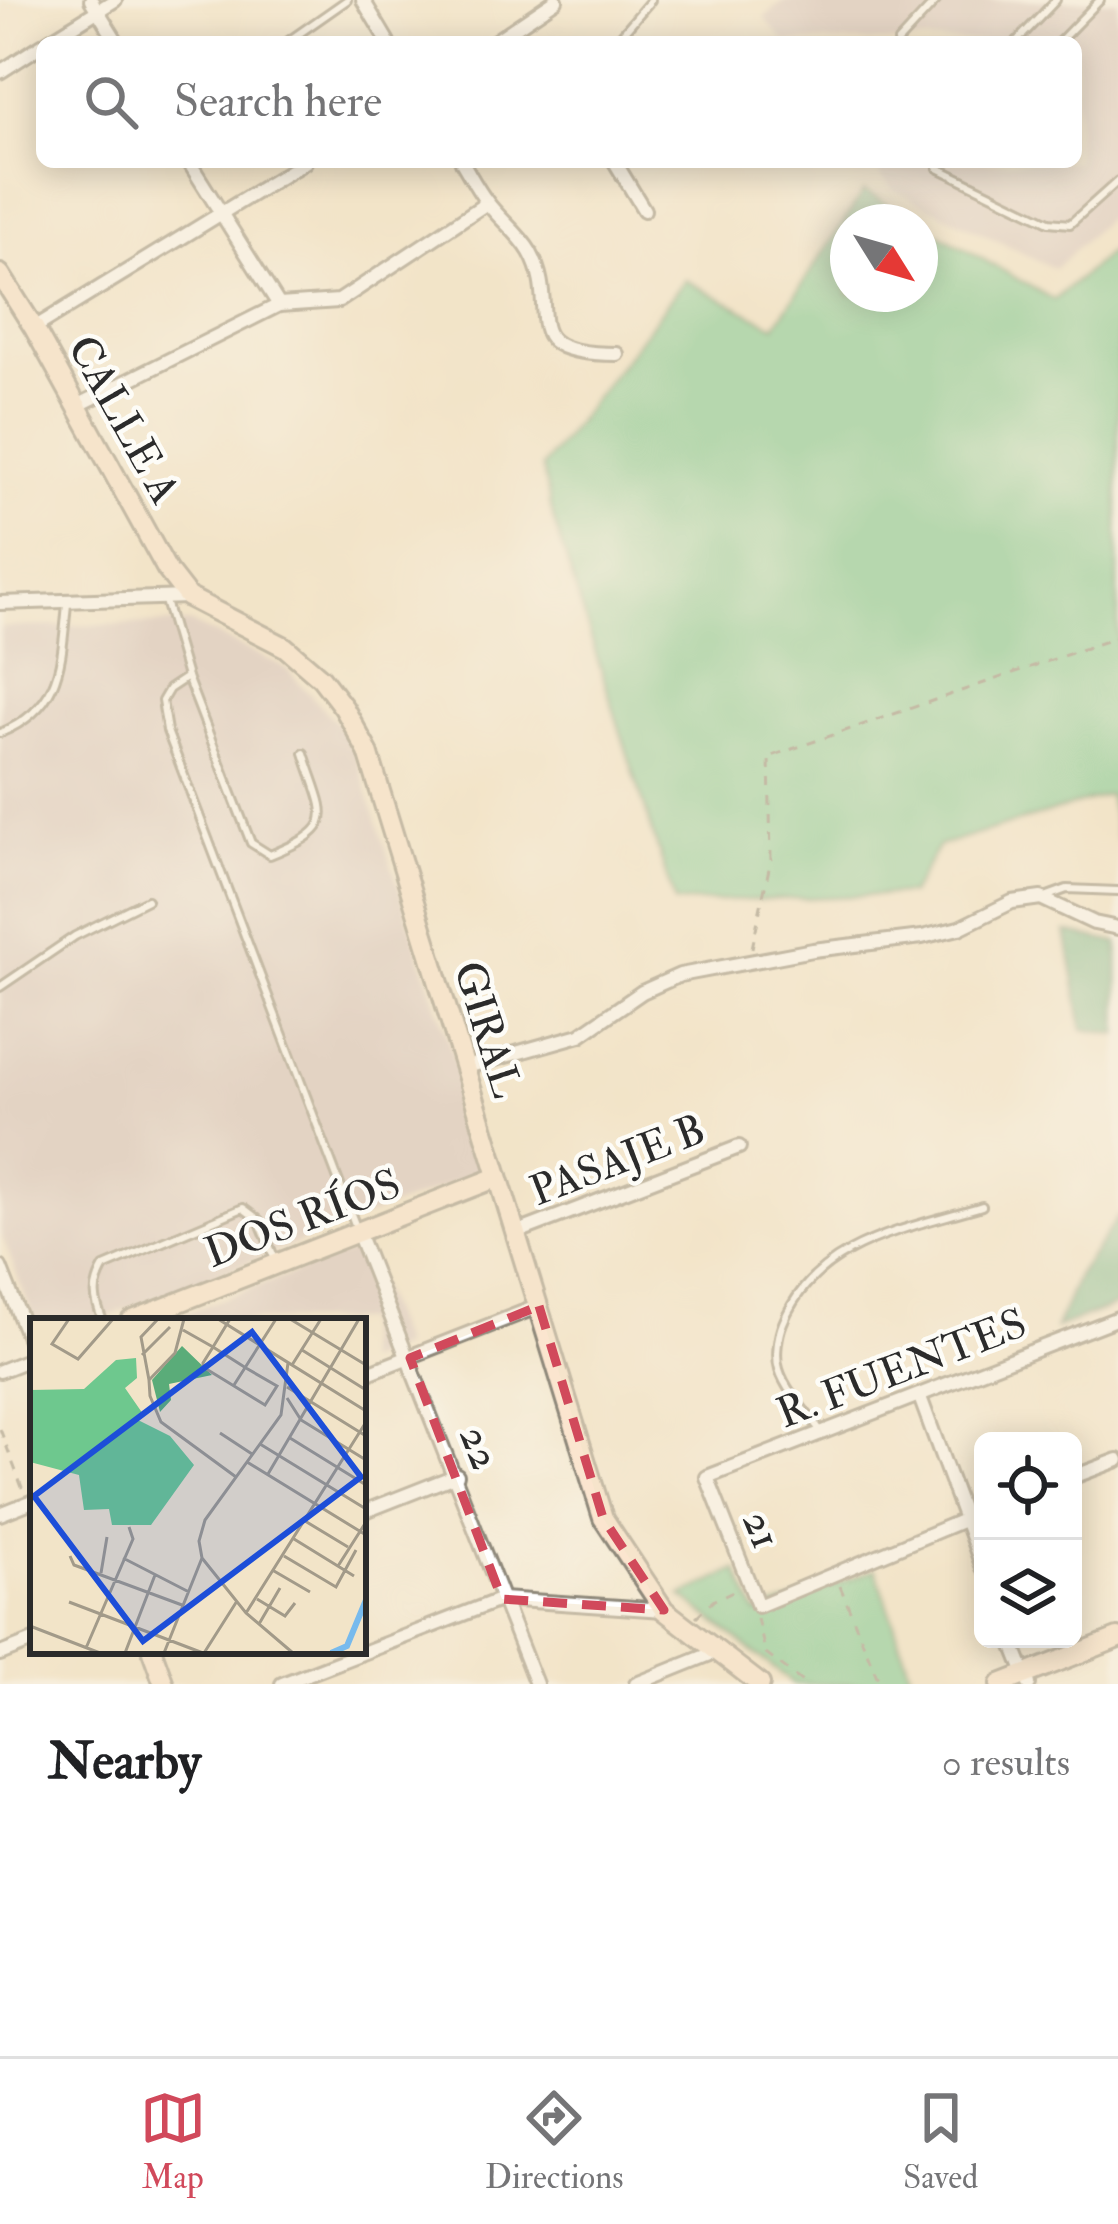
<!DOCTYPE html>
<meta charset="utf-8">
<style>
:root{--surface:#fff;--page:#f6f6f6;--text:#202124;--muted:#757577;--line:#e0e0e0;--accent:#d1495b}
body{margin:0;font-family:"IM FELL Double Pica",serif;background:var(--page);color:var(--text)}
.controls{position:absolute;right:36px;bottom:36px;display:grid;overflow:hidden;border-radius:18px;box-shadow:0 6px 30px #0003}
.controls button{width:108px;height:108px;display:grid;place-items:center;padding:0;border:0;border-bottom:3px solid var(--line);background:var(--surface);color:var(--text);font:60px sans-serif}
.compass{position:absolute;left:830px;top:204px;width:108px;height:108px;border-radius:50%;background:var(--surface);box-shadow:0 6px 30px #0003;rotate:127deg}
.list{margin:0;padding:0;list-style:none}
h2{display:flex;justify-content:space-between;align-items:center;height:156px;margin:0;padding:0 48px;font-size:51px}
h2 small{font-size:39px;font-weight:400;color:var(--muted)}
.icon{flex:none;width:66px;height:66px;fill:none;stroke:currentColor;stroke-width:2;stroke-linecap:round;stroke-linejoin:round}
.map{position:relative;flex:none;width:1118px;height:1684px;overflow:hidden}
.search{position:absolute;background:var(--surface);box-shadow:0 6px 30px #0003;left:36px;right:36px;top:36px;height:132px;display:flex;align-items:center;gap:30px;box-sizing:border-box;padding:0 42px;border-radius:18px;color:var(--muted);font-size:45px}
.sheet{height:372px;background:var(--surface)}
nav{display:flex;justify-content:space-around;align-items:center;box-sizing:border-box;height:168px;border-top:3px solid var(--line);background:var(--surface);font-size:33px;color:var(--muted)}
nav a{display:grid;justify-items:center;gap:6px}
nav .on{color:var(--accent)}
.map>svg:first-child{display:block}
.industrial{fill:#d1bfbd}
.green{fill:#6ec88e;stroke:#4c7a5c;stroke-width:3}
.forest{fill:#5aac79;stroke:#426c52;stroke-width:3}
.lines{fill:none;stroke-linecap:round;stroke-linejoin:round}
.lane-casing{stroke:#8e887a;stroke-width:12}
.street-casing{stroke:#8e887a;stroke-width:18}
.secondary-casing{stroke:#8e887a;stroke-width:24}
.path{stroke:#8e887a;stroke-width:3;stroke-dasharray:9 9;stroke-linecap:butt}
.lane{stroke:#fff;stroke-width:6}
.street{stroke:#fff;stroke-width:12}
.secondary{stroke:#fbe5cf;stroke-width:18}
.marked{fill:none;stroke:#d1495b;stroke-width:9;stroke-dasharray:24 15;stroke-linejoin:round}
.labels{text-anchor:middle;stroke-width:9;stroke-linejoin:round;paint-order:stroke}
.street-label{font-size:42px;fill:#2b2b2b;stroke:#fdfcf7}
.inset-river{fill:none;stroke:#77baed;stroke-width:6}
.inset-road{fill:none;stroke:#a29a89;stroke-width:3}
.view{fill:#1d4ed8;fill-opacity:0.15;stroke:#1d4ed8;stroke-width:6}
.inset-edge{fill:none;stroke:#2b2b2b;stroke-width:6}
</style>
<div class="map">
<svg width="1118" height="1684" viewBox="0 0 1118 1684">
<rect width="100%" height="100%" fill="#fdfcf7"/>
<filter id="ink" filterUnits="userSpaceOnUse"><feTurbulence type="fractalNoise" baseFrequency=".00833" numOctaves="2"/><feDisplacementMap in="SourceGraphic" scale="24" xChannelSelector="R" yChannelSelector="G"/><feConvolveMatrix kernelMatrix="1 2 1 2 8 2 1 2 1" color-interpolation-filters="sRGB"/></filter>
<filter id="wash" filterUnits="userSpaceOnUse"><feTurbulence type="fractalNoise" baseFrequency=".004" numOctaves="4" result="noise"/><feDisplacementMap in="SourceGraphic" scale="48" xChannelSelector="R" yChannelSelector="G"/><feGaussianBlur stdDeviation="2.7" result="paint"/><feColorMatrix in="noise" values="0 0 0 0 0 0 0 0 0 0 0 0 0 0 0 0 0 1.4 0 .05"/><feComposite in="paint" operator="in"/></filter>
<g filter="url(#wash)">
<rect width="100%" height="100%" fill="#f2e4c8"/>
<g class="industrial">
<polygon points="784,0 1118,0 1118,207 1055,269 894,190 868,162 1076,162 1076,42 785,42 764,18"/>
<polygon points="190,623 286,668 350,738 490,1169 97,1321 35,1321 0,1232 0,627"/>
<polygon points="364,1247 402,1347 363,1362 363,1321 163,1321"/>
</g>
<g class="green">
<polygon points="864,191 918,222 848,222 848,294 920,294 920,223 1054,300 1118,245 1118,840 1108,795 939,846 910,894 675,903 554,521 542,467 685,280 775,326"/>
<polygon points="876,1569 914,1684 794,1684 682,1596 737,1570 757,1614"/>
</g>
<g class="forest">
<polygon points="1066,932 1118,943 1118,1035 1083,1029"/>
<polygon points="1118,1217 1118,1305 1056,1328 1077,1276"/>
</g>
</g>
<g filter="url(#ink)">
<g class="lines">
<defs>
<g id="lane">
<polyline points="287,42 347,0"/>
<polyline points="615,42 651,0"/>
<polyline points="898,42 937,0"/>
<polyline points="1016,42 1056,0"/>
<polyline points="1059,42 1100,0"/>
<polyline points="938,168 1049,222 1070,224 1118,181"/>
<path d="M165,601L187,677L251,843L270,855C341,826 325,818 304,753"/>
<polyline points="187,677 169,689 162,701 167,731 356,1227"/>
<path d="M0,733C63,707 61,662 67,604"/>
<polyline points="1045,897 1067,889 1118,891"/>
<polyline points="0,987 75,936 147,900"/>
<path d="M103,1321C94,1299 92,1288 104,1267L243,1208L259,1220L276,1262"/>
<path d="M820,1430C807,1413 785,1390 779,1369C775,1356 778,1335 783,1323C815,1242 907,1229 982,1206"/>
</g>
<g id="street">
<polyline points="91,0 117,42"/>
<polyline points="363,0 388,42"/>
<polyline points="47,42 115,0"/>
<polyline points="494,42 556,0"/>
<polyline points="0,72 42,45"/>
<polyline points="189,162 279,305"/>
<path d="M462,162C470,175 477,189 487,202C499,219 519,233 530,252C563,311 508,354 617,354"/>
<polyline points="615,162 644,210"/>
<polyline points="34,328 305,162"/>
<polyline points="75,407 279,305 339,301 487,203"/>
<polyline points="0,603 188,597"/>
<polyline points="463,1068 580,1035 642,992 680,975 813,950 922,937 959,928 1012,902 1041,898 1094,923 1118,928"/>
<polyline points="518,1232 739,1147"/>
<polyline points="359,1235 536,1684"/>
<polyline points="0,1267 33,1350"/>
<polyline points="0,1371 33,1358"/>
<polyline points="363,1375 539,1306"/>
<polyline points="920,1397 983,1568"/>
<polyline points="1073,1477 1118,1460"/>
<polyline points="363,1512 457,1475"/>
<polyline points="983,1512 758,1606 707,1477 1118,1318"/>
<polyline points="0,1514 33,1501"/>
<polyline points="1011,1639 1029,1684"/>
<polyline points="0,1654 33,1641"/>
<polyline points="282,1684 502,1599 664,1610"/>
<polyline points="636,1684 718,1651"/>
</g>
<g id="secondary">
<polyline points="0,274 34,328 167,570 188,597 285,647 321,678 344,708 368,752 603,1518 664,1610 760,1684"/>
<polyline points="131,1321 498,1177"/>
<polyline points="152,1651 164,1684"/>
<polyline points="1001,1684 1118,1638"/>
</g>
</defs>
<use href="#lane" class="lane-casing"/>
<use href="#street" class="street-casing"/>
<use href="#secondary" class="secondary-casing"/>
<g class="path">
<polyline points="752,948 771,859 769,757 1118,637"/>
<polyline points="0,1429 23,1490"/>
<polyline points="840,1586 880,1684"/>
<polyline points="696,1617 714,1600 737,1589"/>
<polyline points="757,1619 766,1654 805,1684"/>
</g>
<use href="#lane" class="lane"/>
<use href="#street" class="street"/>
<use href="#secondary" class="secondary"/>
</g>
</g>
<path d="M0 0H1118V1684H0ZM539,1306L603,1518L664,1610L502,1599L410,1358Z" fill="#f2e4c8" fill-opacity=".55" fill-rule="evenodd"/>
<path class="marked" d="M539,1306L603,1518L664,1610L502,1599L410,1358Z"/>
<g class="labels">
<g class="street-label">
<text transform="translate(125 419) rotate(61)" y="15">CALLE A</text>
<text transform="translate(489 1029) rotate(73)" y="15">GIRAL</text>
<text transform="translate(617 1159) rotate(-21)" y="15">PASAJE B</text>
<text transform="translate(302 1217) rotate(-21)" y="15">DOS RÍOS</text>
<text transform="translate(901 1367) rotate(-21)" y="15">R. FUENTES</text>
<text transform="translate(481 1447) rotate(69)" y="15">22</text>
<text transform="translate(763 1529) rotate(68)" y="15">21</text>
</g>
</g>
<g transform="translate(30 1318)">
<rect width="336" height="336" fill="#f2e4c8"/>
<path d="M106,40L107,60L95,70L113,96L108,102L140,118L164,147L121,207H82L79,191L54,192L49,157L0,144V72L54,71L86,42Z" fill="#6ec88e"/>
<path d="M152,28L182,57L139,66L141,82L130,94L122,62Z" fill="#5aac79"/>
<path class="inset-river" d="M301,335L317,328L336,282"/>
<path class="inset-road" d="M39,1L22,26L48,41L83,1M154,1L145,35L119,62L120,78L131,104L206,159M188,1L336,93M260,1L336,47M153,12L183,29L216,50L247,68L235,87L173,49V45L183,29L200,1M272,32L336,72M112,37L140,9M258,45L251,97L175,202L169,223L172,240L216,295L263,335M262,47L291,1M119,62L111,19L128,1M204,67L246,1M257,69L336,118M257,80L271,102L336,142M190,115L222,136M260,120L336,167M230,126L336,191M217,144L336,217M238,156L329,1M275,203L318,229M264,221L324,258M40,238L44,247L152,287M254,238L306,269L326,232M93,240L159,274M308,248L336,204M244,253L280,274M71,255L77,219M227,281L255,298L265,285M39,284L173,335M216,295L336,104M229,306L250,270M0,308L70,335M56,330L103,221L99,209M95,335L125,257M134,335L172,240M174,335L207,283"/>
<path class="view" d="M222,14L331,159L113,323L4,178Z"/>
<rect width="336" height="336" class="inset-edge"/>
</g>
</svg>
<div class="controls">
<button><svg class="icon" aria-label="locate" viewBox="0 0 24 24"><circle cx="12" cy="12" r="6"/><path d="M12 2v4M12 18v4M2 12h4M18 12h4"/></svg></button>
<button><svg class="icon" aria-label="layers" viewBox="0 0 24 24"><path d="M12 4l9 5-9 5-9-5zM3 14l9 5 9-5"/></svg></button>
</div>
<svg class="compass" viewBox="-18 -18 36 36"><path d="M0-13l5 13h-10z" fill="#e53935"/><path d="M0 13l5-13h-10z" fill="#757577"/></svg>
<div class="search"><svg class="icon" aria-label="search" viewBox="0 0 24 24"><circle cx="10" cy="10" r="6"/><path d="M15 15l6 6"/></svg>Search here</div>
</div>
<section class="sheet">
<h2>Nearby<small>0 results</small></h2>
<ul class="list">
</ul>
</section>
<nav>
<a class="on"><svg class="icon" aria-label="map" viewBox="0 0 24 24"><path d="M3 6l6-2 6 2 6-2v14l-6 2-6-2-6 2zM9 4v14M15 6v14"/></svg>Map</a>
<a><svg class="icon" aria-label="directions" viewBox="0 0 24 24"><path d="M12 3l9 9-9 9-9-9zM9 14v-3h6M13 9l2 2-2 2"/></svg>Directions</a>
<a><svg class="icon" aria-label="saved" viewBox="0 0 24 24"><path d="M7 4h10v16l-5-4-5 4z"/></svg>Saved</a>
</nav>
